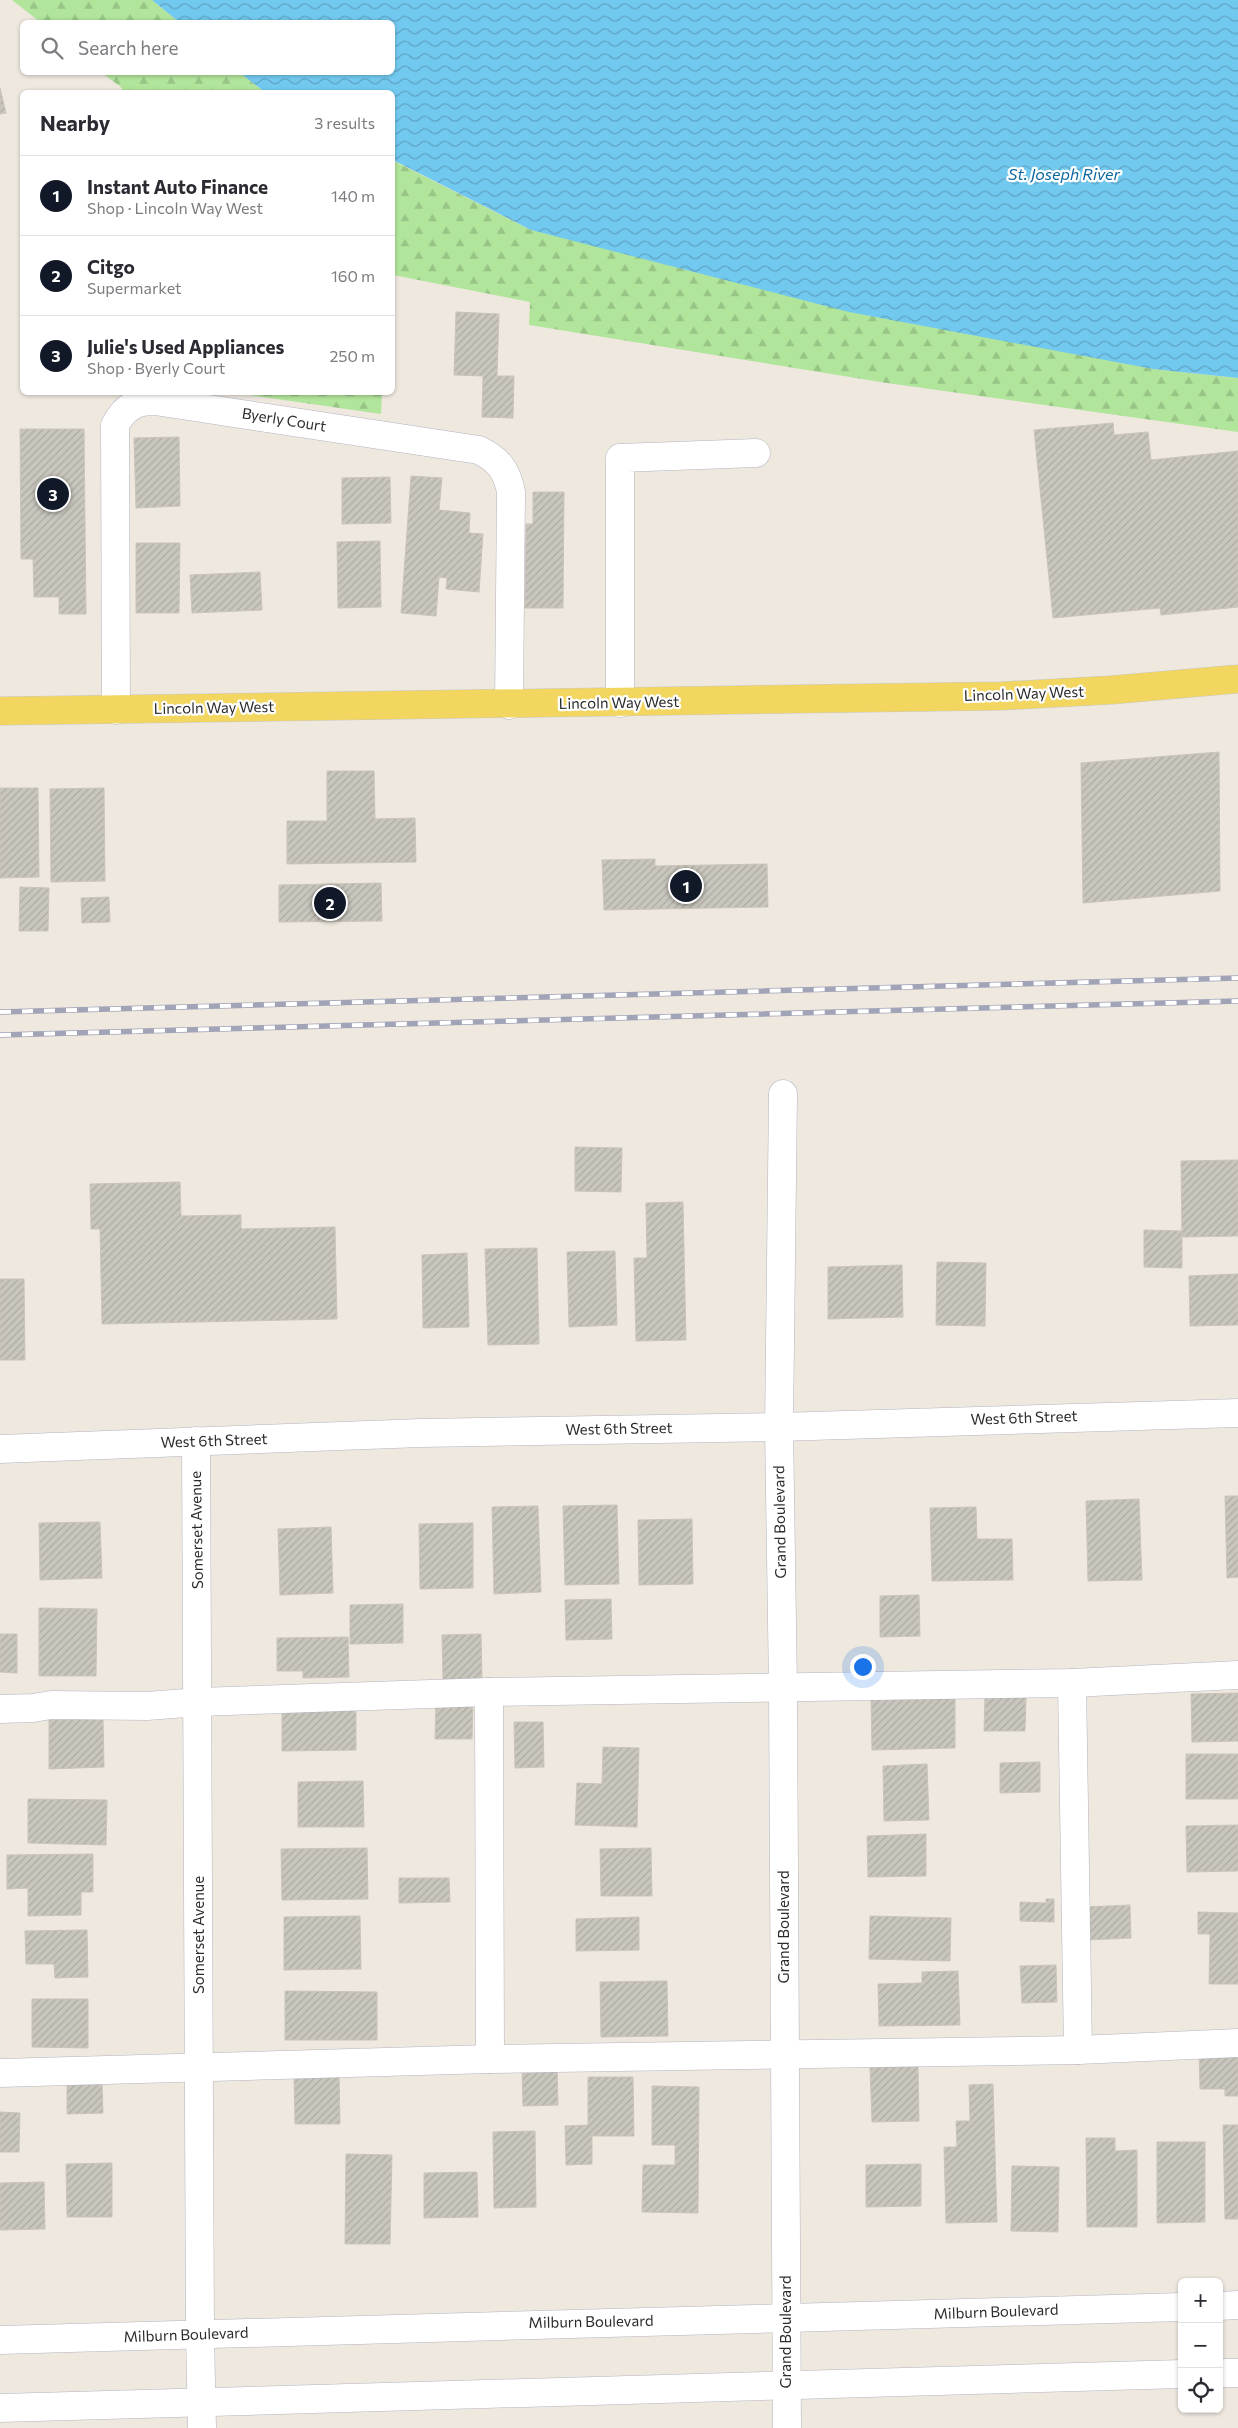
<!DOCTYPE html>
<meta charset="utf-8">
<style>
:root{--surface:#fff;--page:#f7f7f7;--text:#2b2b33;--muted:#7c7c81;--line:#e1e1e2;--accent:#111827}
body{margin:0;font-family:Commissioner,sans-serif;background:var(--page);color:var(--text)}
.controls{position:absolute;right:15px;bottom:15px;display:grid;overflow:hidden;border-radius:8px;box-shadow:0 1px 4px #0004}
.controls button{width:45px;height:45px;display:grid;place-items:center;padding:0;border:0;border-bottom:1px solid var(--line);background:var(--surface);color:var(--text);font:25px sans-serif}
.you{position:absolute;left:862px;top:1666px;width:18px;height:18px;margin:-12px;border:4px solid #fff;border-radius:50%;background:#1a73e8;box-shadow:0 0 0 8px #1a73e833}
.badge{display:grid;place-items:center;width:32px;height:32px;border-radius:50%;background:var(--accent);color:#fff;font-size:16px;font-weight:700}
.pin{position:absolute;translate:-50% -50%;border:2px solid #fff;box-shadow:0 1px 5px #0006}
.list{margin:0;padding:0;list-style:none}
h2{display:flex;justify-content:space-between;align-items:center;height:65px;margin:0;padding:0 20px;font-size:21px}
h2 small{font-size:16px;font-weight:400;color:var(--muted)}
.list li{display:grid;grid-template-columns:32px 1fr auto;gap:15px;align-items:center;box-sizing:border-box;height:80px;padding:0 20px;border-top:1px solid var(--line)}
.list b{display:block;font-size:19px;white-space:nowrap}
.list p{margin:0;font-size:16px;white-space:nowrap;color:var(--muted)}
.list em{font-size:16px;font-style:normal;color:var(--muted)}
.icon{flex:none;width:28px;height:28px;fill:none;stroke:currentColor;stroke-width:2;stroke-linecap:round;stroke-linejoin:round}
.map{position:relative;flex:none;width:1238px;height:2428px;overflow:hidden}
.search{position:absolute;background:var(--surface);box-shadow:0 1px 4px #0004;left:20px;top:20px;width:375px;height:55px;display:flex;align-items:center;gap:12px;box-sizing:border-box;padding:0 18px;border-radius:8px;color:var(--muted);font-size:19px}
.panel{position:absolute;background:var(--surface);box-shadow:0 1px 4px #0004;left:20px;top:90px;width:375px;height:305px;border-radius:8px}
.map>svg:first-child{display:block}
.forest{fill:url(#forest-firs)}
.water{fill:url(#water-waves)}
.building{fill:url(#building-hatch);stroke:#cac4b8}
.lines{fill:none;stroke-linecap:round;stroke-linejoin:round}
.minor-casing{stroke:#b2b4c0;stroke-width:29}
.major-casing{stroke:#c8c8c8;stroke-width:29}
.minor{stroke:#fff;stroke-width:28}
.major{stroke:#f2d65f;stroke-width:28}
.rail-casing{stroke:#a1a3b7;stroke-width:5.5}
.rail{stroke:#fff;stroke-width:4;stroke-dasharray:11;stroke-linecap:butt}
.labels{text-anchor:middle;stroke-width:4.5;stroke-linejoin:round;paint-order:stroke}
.street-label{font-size:15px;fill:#2c2c2c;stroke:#fff}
.water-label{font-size:16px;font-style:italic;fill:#0c67a1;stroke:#fff}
</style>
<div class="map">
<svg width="1238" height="2428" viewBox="0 0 1238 2428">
<defs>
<pattern id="forest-firs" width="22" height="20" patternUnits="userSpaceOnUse" patternTransform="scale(1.25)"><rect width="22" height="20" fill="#b1e59b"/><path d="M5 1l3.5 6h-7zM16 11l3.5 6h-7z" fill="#98c586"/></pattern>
<pattern id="water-waves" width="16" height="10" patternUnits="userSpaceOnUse" patternTransform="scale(1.25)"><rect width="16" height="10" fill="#72c9f0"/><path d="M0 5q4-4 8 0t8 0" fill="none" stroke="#5ea3c3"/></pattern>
<pattern id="building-hatch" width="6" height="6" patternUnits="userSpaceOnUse" patternTransform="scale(1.25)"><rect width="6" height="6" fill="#c9c6bd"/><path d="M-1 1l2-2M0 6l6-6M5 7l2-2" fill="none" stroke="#adaaa3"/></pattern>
</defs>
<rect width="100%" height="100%" fill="#eee8df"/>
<g class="forest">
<polygon points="12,0 152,0 179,22 40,22"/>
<polygon points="102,73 240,73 265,92 122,92 122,88"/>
<polygon points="392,160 531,230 1153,369 1238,378 1238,432 887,383 529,325 530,302 393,275"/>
<polygon points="235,393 382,393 381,414"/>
</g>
<polygon class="water" points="152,0 1238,0 1238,378 1153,369 849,312 531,230 393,160 392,92 265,92 240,73 392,72 392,22 179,22"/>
<g class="building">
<polygon points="0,88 6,113 0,114"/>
<polygon points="456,312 499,314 497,376 514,376 513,418 482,417 483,376 454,375"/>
<polygon points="1113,423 1114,435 1148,432 1151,460 1238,451 1238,607 1161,615 1160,608 1053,618 1034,430"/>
<polygon points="20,429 84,429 86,614 59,614 59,597 34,597 33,559 21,559"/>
<polygon points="179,437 180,506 136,508 134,438"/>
<polygon points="411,476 442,478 439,510 470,513 469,533 483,534 479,592 446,589 447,578 439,577 436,616 401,613"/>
<polygon points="390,477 391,523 342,524 342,478"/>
<polygon points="533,492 564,492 563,608 525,608 526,524 533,524"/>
<polygon points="380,541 381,607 338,608 337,542"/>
<polygon points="136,543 180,543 179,613 136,613"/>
<polygon points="260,572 262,610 192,613 190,575"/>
<polygon points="1219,752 1220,891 1083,903 1081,763"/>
<polygon points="327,771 374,771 375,819 415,818 416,862 287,864 287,821 327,821"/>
<polygon points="0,788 38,788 39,877 0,878"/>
<polygon points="104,788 105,881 51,882 50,789"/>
<polygon points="655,859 655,866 767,864 768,907 604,910 602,860"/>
<polygon points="381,883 382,921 279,922 279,885"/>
<polygon points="20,887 49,888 48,931 19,931"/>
<polygon points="109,897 110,922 82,923 81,898"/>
<polygon points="575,1147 622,1148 621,1192 575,1191"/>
<polygon points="1238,1160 1238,1236 1182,1237 1181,1161"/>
<polygon points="180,1182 181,1216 241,1215 241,1229 335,1227 337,1319 102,1324 100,1229 91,1229 90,1184"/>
<polygon points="683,1202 686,1340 636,1341 634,1258 647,1258 646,1203"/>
<polygon points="1144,1230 1182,1231 1182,1268 1144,1267"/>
<polygon points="537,1248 539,1344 488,1345 485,1249"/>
<polygon points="615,1251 617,1325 569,1327 567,1252"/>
<polygon points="467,1253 469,1327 423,1328 422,1255"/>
<polygon points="937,1262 986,1263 985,1326 936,1325"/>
<polygon points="902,1265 903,1317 828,1319 828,1267"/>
<polygon points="1238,1274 1238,1325 1190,1326 1189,1276"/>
<polygon points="0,1279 24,1279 25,1360 0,1360"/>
<polygon points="1225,1496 1238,1496 1238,1577 1227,1578"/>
<polygon points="1139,1499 1142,1580 1088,1581 1086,1501"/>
<polygon points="617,1505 619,1584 565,1585 563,1506"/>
<polygon points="538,1506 541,1592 494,1594 492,1507"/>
<polygon points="976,1507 977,1539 1012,1539 1013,1580 932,1581 930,1508"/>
<polygon points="692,1519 693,1584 639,1585 638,1520"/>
<polygon points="100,1522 102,1578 40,1580 39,1523"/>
<polygon points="473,1523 473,1588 420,1589 419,1524"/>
<polygon points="331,1527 333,1593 280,1595 278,1529"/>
<polygon points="919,1595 920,1636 880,1637 880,1596"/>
<polygon points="611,1599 612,1639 566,1640 565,1600"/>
<polygon points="403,1604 403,1643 350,1644 350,1605"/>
<polygon points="39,1608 97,1609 96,1676 39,1676"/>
<polygon points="0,1634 17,1634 17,1673 0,1672"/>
<polygon points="481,1634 482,1679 443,1680 442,1635"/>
<polygon points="348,1637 349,1677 303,1678 303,1671 277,1671 277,1638"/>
<polygon points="1238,1693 1238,1741 1192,1742 1191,1694"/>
<polygon points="985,1696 1026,1697 1025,1731 984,1731"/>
<polygon points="955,1697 955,1748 872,1750 871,1698"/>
<polygon points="436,1700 473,1701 472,1739 435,1739"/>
<polygon points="356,1707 356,1750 282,1751 282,1708"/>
<polygon points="49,1718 103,1718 104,1767 49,1769"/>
<polygon points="514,1722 543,1722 544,1767 515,1768"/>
<polygon points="603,1747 639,1748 637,1827 575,1825 577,1783 602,1784"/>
<rect x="1186" y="1754" width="52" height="45"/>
<polygon points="1040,1762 1040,1792 1000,1793 1000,1763"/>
<polygon points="927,1764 929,1820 884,1821 883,1766"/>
<polygon points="363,1781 364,1827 298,1827 298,1782"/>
<polygon points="28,1799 107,1800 106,1845 28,1843"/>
<polygon points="1238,1825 1238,1871 1187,1872 1186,1826"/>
<polygon points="926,1834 926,1876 868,1877 867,1836"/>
<polygon points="367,1848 368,1899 282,1900 281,1849"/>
<polygon points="651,1848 652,1896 601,1896 600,1849"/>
<polygon points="93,1854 93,1892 81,1892 81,1915 28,1916 28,1888 7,1889 7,1855"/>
<polygon points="399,1878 449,1878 450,1902 399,1903"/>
<polygon points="1046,1899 1054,1899 1054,1922 1020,1921 1020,1902 1046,1903"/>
<polygon points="1130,1905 1131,1938 1087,1940 1086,1907"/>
<polygon points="1198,1912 1238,1913 1238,1984 1209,1984 1210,1934 1198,1934"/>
<polygon points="360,1916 361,1969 284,1970 284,1917"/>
<polygon points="870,1916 951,1918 950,1961 869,1959"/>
<polygon points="639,1917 639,1950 576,1951 576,1919"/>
<polygon points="87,1930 88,1977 55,1978 54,1964 26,1964 25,1931"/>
<polygon points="1056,1965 1057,2002 1022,2003 1020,1966"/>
<polygon points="958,1971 960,2025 879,2026 878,1984 922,1983 922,1972"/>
<polygon points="667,1981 668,2036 601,2037 600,1982"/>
<polygon points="285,1991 377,1992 377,2040 285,2040"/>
<polygon points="32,1999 88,1999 88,2048 32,2047"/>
<polygon points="1238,2049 1238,2096 1225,2096 1225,2089 1200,2089 1199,2050"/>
<polygon points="557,2066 558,2105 523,2106 522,2068"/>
<polygon points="918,2066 919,2121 872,2122 870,2068"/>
<polygon points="339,2074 340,2124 295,2124 294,2075"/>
<polygon points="588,2077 633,2077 634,2136 592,2136 592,2164 566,2165 565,2126 588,2125"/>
<polygon points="67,2084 102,2084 103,2113 67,2114"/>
<polygon points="993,2084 997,2222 946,2223 944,2147 957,2147 956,2121 970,2121 969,2085"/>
<polygon points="652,2086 699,2087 698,2213 642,2212 643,2165 675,2165 675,2145 652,2145"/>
<polygon points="0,2112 20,2113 19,2152 0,2152"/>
<polygon points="1223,2125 1238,2125 1238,2219 1225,2219"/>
<polygon points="535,2131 536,2207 494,2208 493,2132"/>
<polygon points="1086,2138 1115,2138 1115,2151 1137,2150 1137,2227 1087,2227"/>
<polygon points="1157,2142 1205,2142 1205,2222 1157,2223"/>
<polygon points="346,2154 392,2155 390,2244 345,2244"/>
<polygon points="112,2163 112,2217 67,2217 66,2164"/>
<polygon points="921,2164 921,2206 866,2207 866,2165"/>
<polygon points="1012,2166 1059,2167 1058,2232 1011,2231"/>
<polygon points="477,2172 478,2217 424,2218 424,2173"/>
<polygon points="44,2182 45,2229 0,2230 0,2183"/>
</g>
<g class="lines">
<defs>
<g id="minor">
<polyline points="620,703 620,458 756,453"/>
<path d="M116,710L115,425C125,407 135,401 155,401L479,450C499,460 507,471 511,492L509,705"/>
<polyline points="783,1094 779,1427 783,1688 787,2428"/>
<polyline points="196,1441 200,2335 202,2428"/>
<polyline points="0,1449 421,1433 779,1427 1238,1413"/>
<polyline points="1072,1683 1078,2050"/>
<polyline points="489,1692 490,2059"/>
<polyline points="0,1709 33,1708 51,1705 147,1706 199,1702 489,1692 1072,1683 1238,1675"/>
<polyline points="0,2073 490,2059 1078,2050 1238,2043"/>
<polyline points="1219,2306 1238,2305"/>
<polyline points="0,2340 1182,2307"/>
<polyline points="1219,2373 1238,2373"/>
<polyline points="0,2408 1182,2374"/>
</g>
<polyline id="major" points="0,711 1001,696 1111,690 1238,679"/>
</defs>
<use href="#minor" class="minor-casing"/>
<use href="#major" class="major-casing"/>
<use href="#minor" class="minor"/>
<use href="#major" class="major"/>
<defs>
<g id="rail">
<polyline points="0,1012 1238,978"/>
<polyline points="0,1035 1238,1001"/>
</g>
</defs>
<use href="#rail" class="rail-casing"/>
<use href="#rail" class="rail"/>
</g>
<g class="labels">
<g class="street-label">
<text transform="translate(284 420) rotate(9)" y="5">Byerly Court</text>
<text transform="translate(1024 694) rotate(-2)" y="5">Lincoln Way West</text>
<text transform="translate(619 703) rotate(-1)" y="5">Lincoln Way West</text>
<text transform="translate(214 708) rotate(-1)" y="5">Lincoln Way West</text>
<text transform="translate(1024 1418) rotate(-2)" y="5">West 6th Street</text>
<text transform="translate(619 1429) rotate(-1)" y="5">West 6th Street</text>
<text transform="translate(214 1441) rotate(-2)" y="5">West 6th Street</text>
<text transform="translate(780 1522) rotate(-91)" y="5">Grand Boulevard</text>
<text transform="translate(197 1530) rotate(-91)" y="5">Somerset Avenue</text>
<text transform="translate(784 1927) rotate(-90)" y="5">Grand Boulevard</text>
<text transform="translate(199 1935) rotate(-90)" y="5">Somerset Avenue</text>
<text transform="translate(996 2312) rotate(-2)" y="5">Milburn Boulevard</text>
<text transform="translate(591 2322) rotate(-1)" y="5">Milburn Boulevard</text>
<text transform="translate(786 2332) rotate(-90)" y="5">Grand Boulevard</text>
<text transform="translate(186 2335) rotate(-2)" y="5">Milburn Boulevard</text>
</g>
<g class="water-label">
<text x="1064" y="180">St. Joseph River</text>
</g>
</g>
</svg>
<div class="controls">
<button>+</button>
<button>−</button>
<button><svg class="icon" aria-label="locate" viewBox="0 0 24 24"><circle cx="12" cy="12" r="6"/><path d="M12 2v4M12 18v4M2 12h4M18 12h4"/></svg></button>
</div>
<div class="you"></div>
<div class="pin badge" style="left:686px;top:886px">1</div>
<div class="pin badge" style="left:330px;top:903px">2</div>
<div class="pin badge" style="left:53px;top:494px">3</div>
<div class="search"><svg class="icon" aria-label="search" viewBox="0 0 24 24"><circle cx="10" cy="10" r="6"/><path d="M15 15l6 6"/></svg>Search here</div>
<section class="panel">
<h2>Nearby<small>3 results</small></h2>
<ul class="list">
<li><span class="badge">1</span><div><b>Instant Auto Finance</b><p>Shop · Lincoln Way West</p></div><em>140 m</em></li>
<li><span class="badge">2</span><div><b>Citgo</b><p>Supermarket</p></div><em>160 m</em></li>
<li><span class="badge">3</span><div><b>Julie's Used Appliances</b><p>Shop · Byerly Court</p></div><em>250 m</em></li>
</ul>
</section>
</div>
